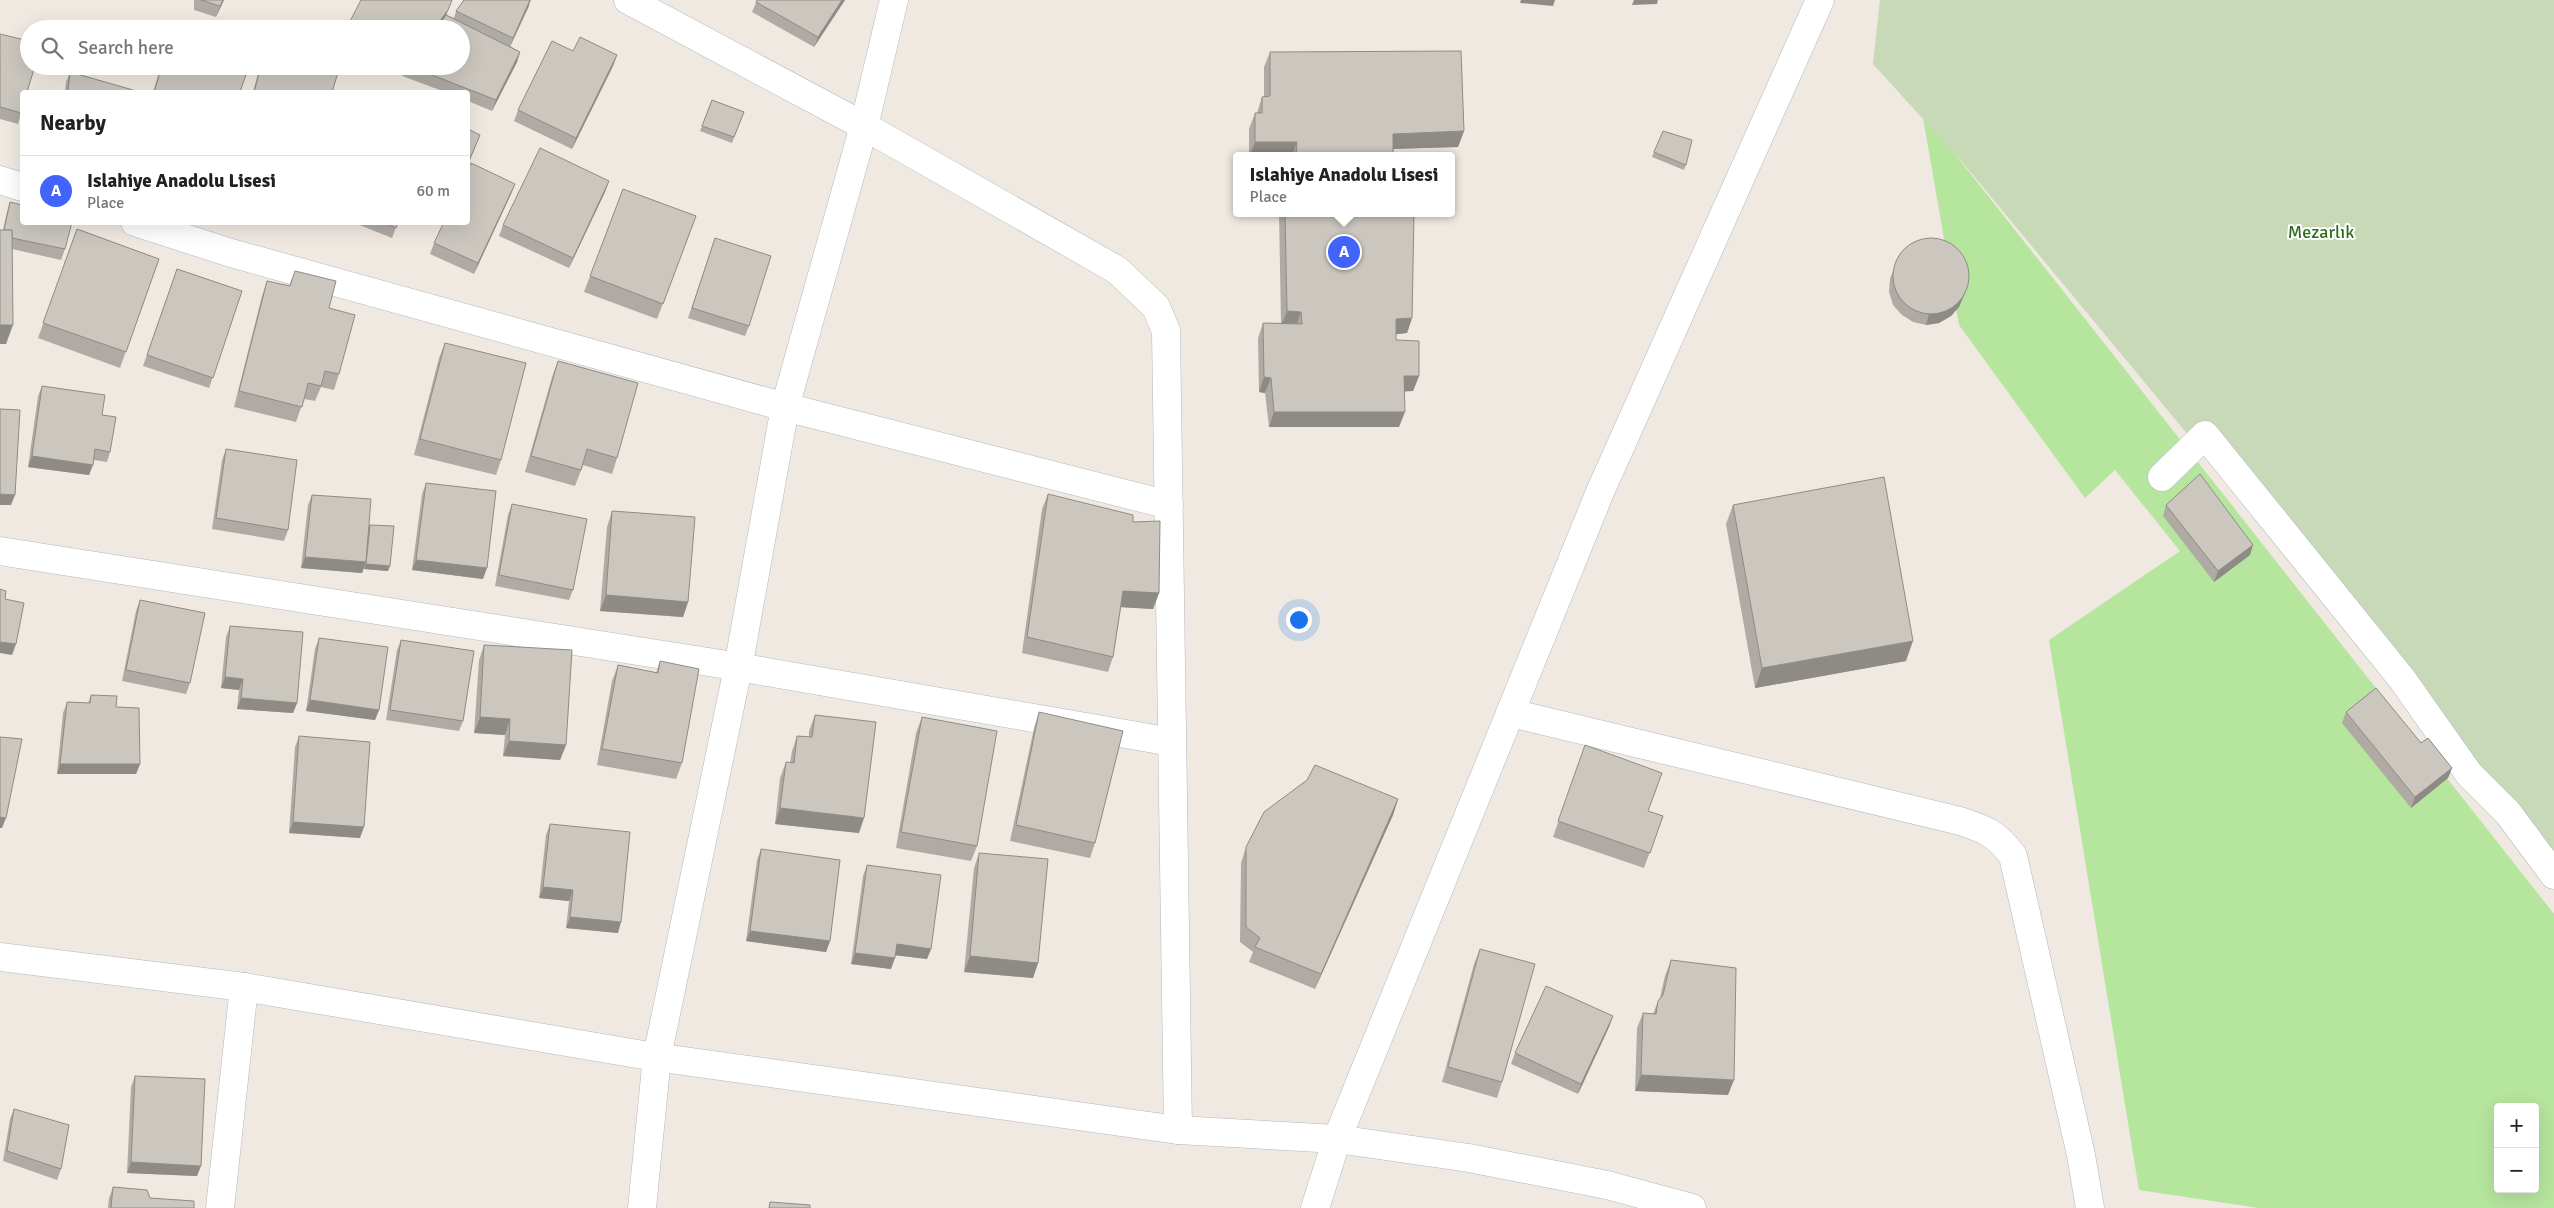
<!DOCTYPE html>
<meta charset="utf-8">
<style>
:root{--surface:#fff;--page:#f2f2f2;--text:#202124;--muted:#757577;--line:#e0e0e0;--accent:#4264fb}
body{margin:0;font-family:Signika,sans-serif;background:var(--page);color:var(--text)}
.controls{position:absolute;right:15px;bottom:15px;display:grid;overflow:hidden;border-radius:5px;box-shadow:0 5px 20px #0002}
.controls button{width:45px;height:45px;display:grid;place-items:center;padding:0;border:0;border-bottom:1px solid var(--line);background:var(--surface);color:var(--text);font:25px sans-serif}
.you{position:absolute;left:1298px;top:619px;width:18px;height:18px;margin:-12px;border:4px solid #fff;border-radius:50%;background:#1a73e8;box-shadow:0 0 0 8px #1a73e833}
.badge{display:grid;place-items:center;width:32px;height:32px;border-radius:50%;background:var(--accent);color:#fff;font-size:16px;font-weight:700}
.pin{position:absolute;translate:-50% -50%;border:2px solid #fff;box-shadow:0 1px 5px #0006}
.popup{position:absolute;left:1233px;top:152px;width:222px;height:65px;box-sizing:border-box;display:grid;place-content:center;border-radius:5px;background:var(--surface);filter:drop-shadow(0 1px 4px #0005);font-size:16px;white-space:nowrap;color:var(--muted)}
.popup b{font-size:19px;color:var(--text)}
.popup::after{content:'';position:absolute;left:50%;top:100%;margin-left:-10px;border:10px solid transparent;border-top-color:var(--surface)}
.list{margin:0;padding:0;list-style:none}
h2{display:flex;justify-content:space-between;align-items:center;height:65px;margin:0;padding:0 20px;font-size:21px}
h2 small{font-size:16px;font-weight:400;color:var(--muted)}
.list li{display:grid;grid-template-columns:32px 1fr auto;gap:15px;align-items:center;box-sizing:border-box;height:70px;padding:0 20px;border-top:1px solid var(--line)}
.list b{display:block;font-size:19px;white-space:nowrap}
.list p{margin:0;font-size:16px;white-space:nowrap;color:var(--muted)}
.list em{font-size:16px;font-style:normal;color:var(--muted)}
.icon{flex:none;width:28px;height:28px;fill:none;stroke:currentColor;stroke-width:2;stroke-linecap:round;stroke-linejoin:round}
.map{position:relative;flex:none;width:2554px;height:1208px;overflow:hidden}
.search{position:absolute;background:var(--surface);box-shadow:0 5px 20px #0002;left:20px;top:20px;width:450px;height:55px;display:flex;align-items:center;gap:12px;box-sizing:border-box;padding:0 18px;border-radius:28px;color:var(--muted);font-size:19px}
.panel{position:absolute;background:var(--surface);box-shadow:0 5px 20px #0002;left:20px;top:90px;width:450px;height:135px;border-radius:5px}
.map>svg:first-child{display:block}
.green{fill:#b6e59e;fill-rule:evenodd}
.cemetery{fill:#c8d9b8}
.lines{fill:none;stroke-linecap:round;stroke-linejoin:round}
.minor-casing{stroke:#b4b7c1;stroke-width:29}
.minor{stroke:#fff;stroke-width:28}
.wall{fill:#afaba4}
.shaded-wall{fill:#8e8b86}
.building{fill:#cbc7bf;stroke:#8e8b86}
.labels{text-anchor:middle;stroke-width:4;stroke-linejoin:round;paint-order:stroke}
.park-label{font-size:18px;fill:#2c6e1b;stroke:#fff}
</style>
<div class="map">
<svg width="2554" height="1208" viewBox="0 0 2554 1208">
<rect width="100%" height="100%" fill="#efe9e1"/>
<path class="green" d="M1922,112L2554,914V1208H2259L2139,1190L2049,640L2180,551L2115,470L2085,498L1959,325ZM2498,1107H2535V1189H2498Z"/>
<polygon class="cemetery" points="1880,0 2554,0 2554,877 1963,163 1873,64"/>
<g class="lines">
<defs>
<g id="minor">
<polyline points="628,0 864,126 1117,270 1156,307 1166,331 1178,1130"/>
<polyline points="0,180 22,187"/>
<polyline points="135,222 231,253 785,407 1169,505"/>
<polyline points="2162,477 2205,435 2402,679 2469,774 2508,813 2554,875"/>
<polyline points="0,551 721,664 1172,742"/>
<path d="M1511,713L1960,821C1985,829 1997,834 2013,856L2081,1155L2090,1208"/>
<polyline points="0,957 244,987 655,1057 1178,1130 1337,1139 1469,1158 1607,1185 1692,1208"/>
<polyline points="220,1208 244,987"/>
<polyline points="642,1208 657,1057 738,668 785,407 864,126 894,0"/>
<polyline points="1315,1208 1337,1139 1600,492 1820,0"/>
</g>
</defs>
<use href="#minor" class="minor-casing"/>
<use href="#minor" class="minor"/>
</g>
<g class="wall">
<polygon points="194,0 224,0 216,17 194,10"/>
<polygon points="452,0 446,15 454,18 456,11 464,0 531,0 510,46 520,52 517,62 492,111 468,101 468,92 445,92 405,77 383,66 461,66 346,29"/>
<polygon points="757,0 845,0 814,47 752,12"/>
<polygon points="0,34 22,110 18,124 0,119"/>
<polygon points="573,51 617,55 613,66 572,149 514,121 518,110"/>
<polygon points="1270,52 1464,131 1458,147 1393,149 1393,156 1249,156 1249,129 1255,113 1257,113 1262,97 1264,97 1264,67"/>
<polygon points="161,66 249,66 240,92 153,92"/>
<polygon points="260,66 340,66 332,92 253,92"/>
<polygon points="70,72 133,92 65,92 66,82"/>
<polygon points="712,100 744,112 732,143 700,131"/>
<polygon points="1654,152 1686,165 1684,170 1652,157"/>
<polygon points="609,181 605,192 569,268 499,236 503,225"/>
<polygon points="515,184 511,194 474,274 430,254 434,243"/>
<polygon points="623,189 696,216 657,319 584,292"/>
<polygon points="10,202 65,249 61,260 12,249 6,344 3,230 7,212"/>
<polygon points="1279,213 1414,213 1412,318 1407,333 1396,334 1396,340 1419,376 1413,391 1404,391 1399,427 1269,427 1265,393 1259,392 1258,338 1263,323 1281,323"/>
<polygon points="352,222 398,222 392,238"/>
<polygon points="77,229 159,259 120,368 38,338"/>
<polygon points="715,238 749,326 745,336 688,318"/>
<polygon points="1898,257 1965,294 1959,307 1951,316 1939,323 1926,325 1913,322 1902,315 1893,305 1889,292 1890,279"/>
<polygon points="177,269 242,291 209,388 143,366"/>
<polygon points="295,271 329,308 339,374 334,390 321,387 315,401 304,399 296,422 234,407 262,296 267,281 289,286"/>
<polygon points="445,343 501,460 496,475 414,455 439,358"/>
<polygon points="558,361 617,458 612,474 583,465 575,486 525,472 552,377"/>
<polygon points="42,386 102,415 110,452 107,462 94,460 89,475 28,467 38,396"/>
<polygon points="226,449 288,530 284,541 212,529 222,460"/>
<polygon points="426,483 483,579 412,570 422,494"/>
<polygon points="1048,494 1133,522 1159,593 1153,609 1121,607 1113,657 1108,672 1022,653 1042,509"/>
<polygon points="312,495 368,529 370,525 388,571 364,569 365,565 362,573 301,568 308,505"/>
<polygon points="512,504 573,590 569,600 495,586 508,515"/>
<polygon points="1733,505 1906,661 1755,688 1726,524"/>
<polygon points="2166,505 2250,555 2214,582 2163,516"/>
<polygon points="612,511 688,602 683,617 600,611 607,527"/>
<polygon points="140,600 190,683 186,694 122,681 136,611"/>
<polygon points="230,626 297,703 293,713 237,709 239,690 221,688 226,637"/>
<polygon points="319,638 379,710 375,720 306,711 315,649"/>
<polygon points="401,640 463,721 459,731 386,720 397,650"/>
<polygon points="484,645 566,745 560,760 503,756 505,735 474,733 479,660"/>
<polygon points="660,661 682,763 676,779 597,765 612,681 618,665 656,673"/>
<polygon points="91,695 116,707 140,764 136,774 57,774 63,713 67,702 88,703"/>
<polygon points="1039,712 1095,843 1090,858 1010,841 1034,728"/>
<polygon points="2346,712 2421,743 2452,768 2448,778 2411,808 2342,723"/>
<polygon points="815,715 859,833 775,824 780,778 786,762 790,763 792,751 797,736 809,737 809,731"/>
<polygon points="922,717 977,846 971,861 896,848 916,733"/>
<polygon points="299,736 360,838 289,833 295,747"/>
<polygon points="1585,745 1648,811 1663,816 1644,868 1553,837"/>
<polygon points="1398,799 1393,815 1315,989 1249,962 1253,952 1240,942 1241,863 1246,847"/>
<polygon points="550,824 618,933 566,928 569,901 539,898 546,835"/>
<polygon points="761,849 830,941 826,952 746,941 757,860"/>
<polygon points="979,853 1038,963 1033,978 964,972 974,868"/>
<polygon points="867,865 931,949 927,959 895,955 891,969 851,964 863,876"/>
<polygon points="1480,949 1502,1082 1497,1098 1442,1082 1474,964"/>
<polygon points="1671,960 1728,1095 1635,1091 1637,1028 1643,1013 1653,1014 1658,1001 1660,998 1665,976"/>
<polygon points="1613,1016 1609,1027 1578,1094 1511,1064 1515,1053"/>
<polygon points="135,1076 197,1176 127,1173 131,1087"/>
<polygon points="14,1109 61,1169 57,1180 3,1161 10,1119"/>
<polygon points="113,1187 150,1198 194,1208 108,1208 109,1198"/>
</g>
<g class="shaded-wall">
<polygon points="223,0 224,0 216,17 220,6"/>
<polygon points="530,0 529,6 509,49 513,38"/>
<polygon points="842,0 845,0 814,47 818,37"/>
<polygon points="1521,0 1555,0 1553,6 1520,3"/>
<polygon points="1634,0 1658,0 1657,4 1632,5"/>
<polygon points="448,10 443,25 440,29 434,29"/>
<polygon points="520,52 517,62 492,111 496,100"/>
<polygon points="617,55 613,66 572,149 576,138"/>
<polygon points="1464,131 1458,147 1387,149 1393,134"/>
<polygon points="480,135 468,165 468,163"/>
<polygon points="1255,142 1297,142 1292,156 1250,156"/>
<polygon points="609,181 605,192 569,268 573,258"/>
<polygon points="515,184 511,194 474,274 478,263"/>
<polygon points="1968,284 1959,307 1951,316 1939,323 1926,325 1929,314"/>
<polygon points="1287,311 1301,312 1296,327 1281,326"/>
<polygon points="1412,318 1407,333 1390,335 1396,319"/>
<polygon points="0,325 13,325 6,344 0,344"/>
<polygon points="1404,376 1419,376 1413,391 1398,392"/>
<polygon points="1264,377 1271,378 1265,393 1259,392"/>
<polygon points="1274,412 1405,412 1399,427 1269,427"/>
<polygon points="32,456 93,465 89,475 28,467"/>
<polygon points="0,494 15,495 11,505 0,505"/>
<polygon points="2253,545 2250,555 2214,582 2218,571"/>
<polygon points="305,557 366,562 362,573 301,568"/>
<polygon points="416,560 487,568 483,579 412,570"/>
<polygon points="366,564 390,566 388,571 364,569"/>
<polygon points="1123,591 1159,593 1153,609 1118,607"/>
<polygon points="606,595 688,602 683,617 600,611"/>
<polygon points="1913,641 1906,661 1755,688 1762,668"/>
<polygon points="0,642 16,644 12,655 0,653"/>
<polygon points="225,677 243,679 239,690 221,688"/>
<polygon points="241,698 297,703 293,713 237,709"/>
<polygon points="310,700 379,710 375,720 306,711"/>
<polygon points="480,717 510,719 505,735 474,733"/>
<polygon points="509,741 566,745 560,760 503,756"/>
<polygon points="60,764 140,764 136,774 57,774"/>
<polygon points="2452,768 2448,778 2411,808 2415,797"/>
<polygon points="1398,799 1393,815 1315,989 1321,974"/>
<polygon points="780,808 864,818 859,833 775,824"/>
<polygon points="0,817 6,818 2,828 0,828"/>
<polygon points="293,822 364,827 360,838 289,833"/>
<polygon points="543,887 573,890 569,901 539,898"/>
<polygon points="570,917 621,922 618,933 566,928"/>
<polygon points="750,931 830,941 826,952 746,941"/>
<polygon points="897,944 931,949 927,959 893,955"/>
<polygon points="855,953 895,958 891,969 851,964"/>
<polygon points="970,956 1038,963 1033,978 964,972"/>
<polygon points="1613,1016 1609,1027 1578,1094 1581,1084"/>
<polygon points="1641,1075 1734,1080 1728,1095 1635,1091"/>
<polygon points="131,1162 201,1166 197,1176 127,1173"/>
</g>
<g class="building">
<polygon points="201,0 223,0 220,6"/>
<polygon points="361,0 452,0 448,10 434,29 346,29"/>
<polygon points="464,0 530,0 513,38 456,11"/>
<polygon points="757,0 842,0 818,37 756,2"/>
<polygon points="446,15 520,52 496,100 409,66 461,66 461,29 436,29"/>
<polygon points="175,25 188,29 174,29"/>
<polygon points="0,34 29,41 29,66 35,66 27,92 22,92 22,110 21,113 0,107"/>
<polygon points="580,37 617,55 576,138 518,110 552,41 573,51"/>
<polygon points="1461,51 1464,131 1393,134 1393,156 1296,156 1297,142 1255,142 1255,113 1262,113 1262,97 1270,96 1270,52"/>
<polygon points="162,66 249,66 240,92 154,92"/>
<polygon points="261,66 340,66 332,92 254,92"/>
<polygon points="70,72 133,90 133,92 68,92"/>
<polygon points="712,100 744,112 734,137 702,126"/>
<polygon points="468,129 480,135 468,163"/>
<polygon points="1663,131 1692,140 1686,165 1654,152"/>
<polygon points="540,148 609,181 573,258 503,225"/>
<polygon points="471,163 515,184 478,263 434,243 444,222 468,222 468,171"/>
<polygon points="623,189 696,216 663,304 590,276"/>
<polygon points="10,202 22,205 22,222 72,222 65,249 12,238 12,230 4,230"/>
<polygon points="1285,213 1414,213 1412,318 1396,319 1396,340 1419,341 1419,376 1404,376 1405,412 1274,412 1271,378 1264,377 1263,323 1302,324 1301,312 1287,311"/>
<polygon points="383,222 398,222 396,228"/>
<polygon points="77,229 159,259 126,352 43,323"/>
<polygon points="0,230 12,230 13,325 0,325"/>
<polygon points="715,238 771,256 749,326 692,308"/>
<circle cx="1931" cy="276" r="38"/>
<polygon points="177,269 242,291 213,378 147,355"/>
<polygon points="295,271 336,281 329,308 355,315 339,374 325,371 321,386 308,383 302,407 239,391 267,281 290,286"/>
<polygon points="445,343 526,363 501,460 420,439"/>
<polygon points="558,361 638,383 617,458 587,449 581,470 531,456"/>
<polygon points="42,386 105,395 102,415 116,417 110,452 95,449 93,465 32,456"/>
<polygon points="0,409 20,410 15,495 0,494"/>
<polygon points="226,449 297,460 288,530 216,518"/>
<polygon points="2200,474 2253,545 2218,571 2166,505"/>
<polygon points="1884,477 1913,641 1762,668 1733,505"/>
<polygon points="426,483 496,491 487,568 416,560"/>
<polygon points="1048,494 1133,515 1133,522 1160,521 1159,593 1123,591 1113,657 1027,637"/>
<polygon points="312,495 371,499 366,562 305,557"/>
<polygon points="512,504 587,519 573,590 499,575"/>
<polygon points="612,511 695,517 688,602 606,595"/>
<polygon points="370,525 394,526 390,566 366,564"/>
<polygon points="0,589 6,591 5,599 24,603 16,644 0,642"/>
<polygon points="140,600 205,613 190,683 126,670"/>
<polygon points="230,626 303,632 297,703 241,698 243,679 225,677"/>
<polygon points="319,638 388,647 379,710 310,700"/>
<polygon points="401,640 474,651 463,721 390,710"/>
<polygon points="484,645 572,650 566,745 509,741 510,719 480,717"/>
<polygon points="660,661 699,669 682,763 602,749 618,665 658,673"/>
<polygon points="2376,688 2421,743 2428,738 2452,768 2415,797 2346,712"/>
<polygon points="91,695 117,696 116,707 139,708 140,764 60,764 67,702 90,703"/>
<polygon points="1039,712 1123,731 1095,843 1016,825"/>
<polygon points="815,715 876,722 864,818 780,808 786,762 794,763 797,736 812,737"/>
<polygon points="922,717 997,731 977,846 901,832"/>
<polygon points="299,736 370,742 364,827 293,822"/>
<polygon points="0,737 22,739 6,818 0,817"/>
<polygon points="1585,745 1662,773 1648,811 1663,816 1650,853 1558,821"/>
<polygon points="1315,765 1398,799 1321,974 1255,947 1260,938 1246,927 1246,847 1264,812 1307,780"/>
<polygon points="550,824 630,832 621,922 570,917 573,890 543,887"/>
<polygon points="761,849 840,860 830,941 750,931"/>
<polygon points="979,853 1048,859 1038,963 970,956"/>
<polygon points="867,865 941,875 931,949 897,944 895,958 855,953"/>
<polygon points="1480,949 1535,964 1502,1082 1448,1067"/>
<polygon points="1671,960 1736,968 1734,1080 1641,1075 1643,1013 1656,1014 1658,1001 1663,995"/>
<polygon points="1546,986 1613,1016 1581,1084 1515,1053"/>
<polygon points="135,1076 205,1079 201,1166 131,1162"/>
<polygon points="14,1109 69,1125 61,1169 7,1151"/>
<polygon points="113,1187 147,1190 150,1198 194,1201 194,1208 111,1208"/>
<polygon points="770,1202 810,1205 810,1208 769,1208"/>
</g>
<g class="labels">
<g class="park-label">
<text x="2321" y="238">Mezarlık</text>
</g>
</g>
</svg>
<div class="controls">
<button>+</button>
<button>−</button>
</div>
<div class="you"></div>
<div class="pin badge" style="left:1344px;top:252px">A</div>
<div class="popup"><b>Islahiye Anadolu Lisesi</b>Place</div>
<div class="search"><svg class="icon" aria-label="search" viewBox="0 0 24 24"><circle cx="10" cy="10" r="6"/><path d="M15 15l6 6"/></svg>Search here</div>
<section class="panel">
<h2>Nearby<small></small></h2>
<ul class="list">
<li><span class="badge">A</span><div><b>Islahiye Anadolu Lisesi</b><p>Place</p></div><em>60 m</em></li>
</ul>
</section>
</div>
